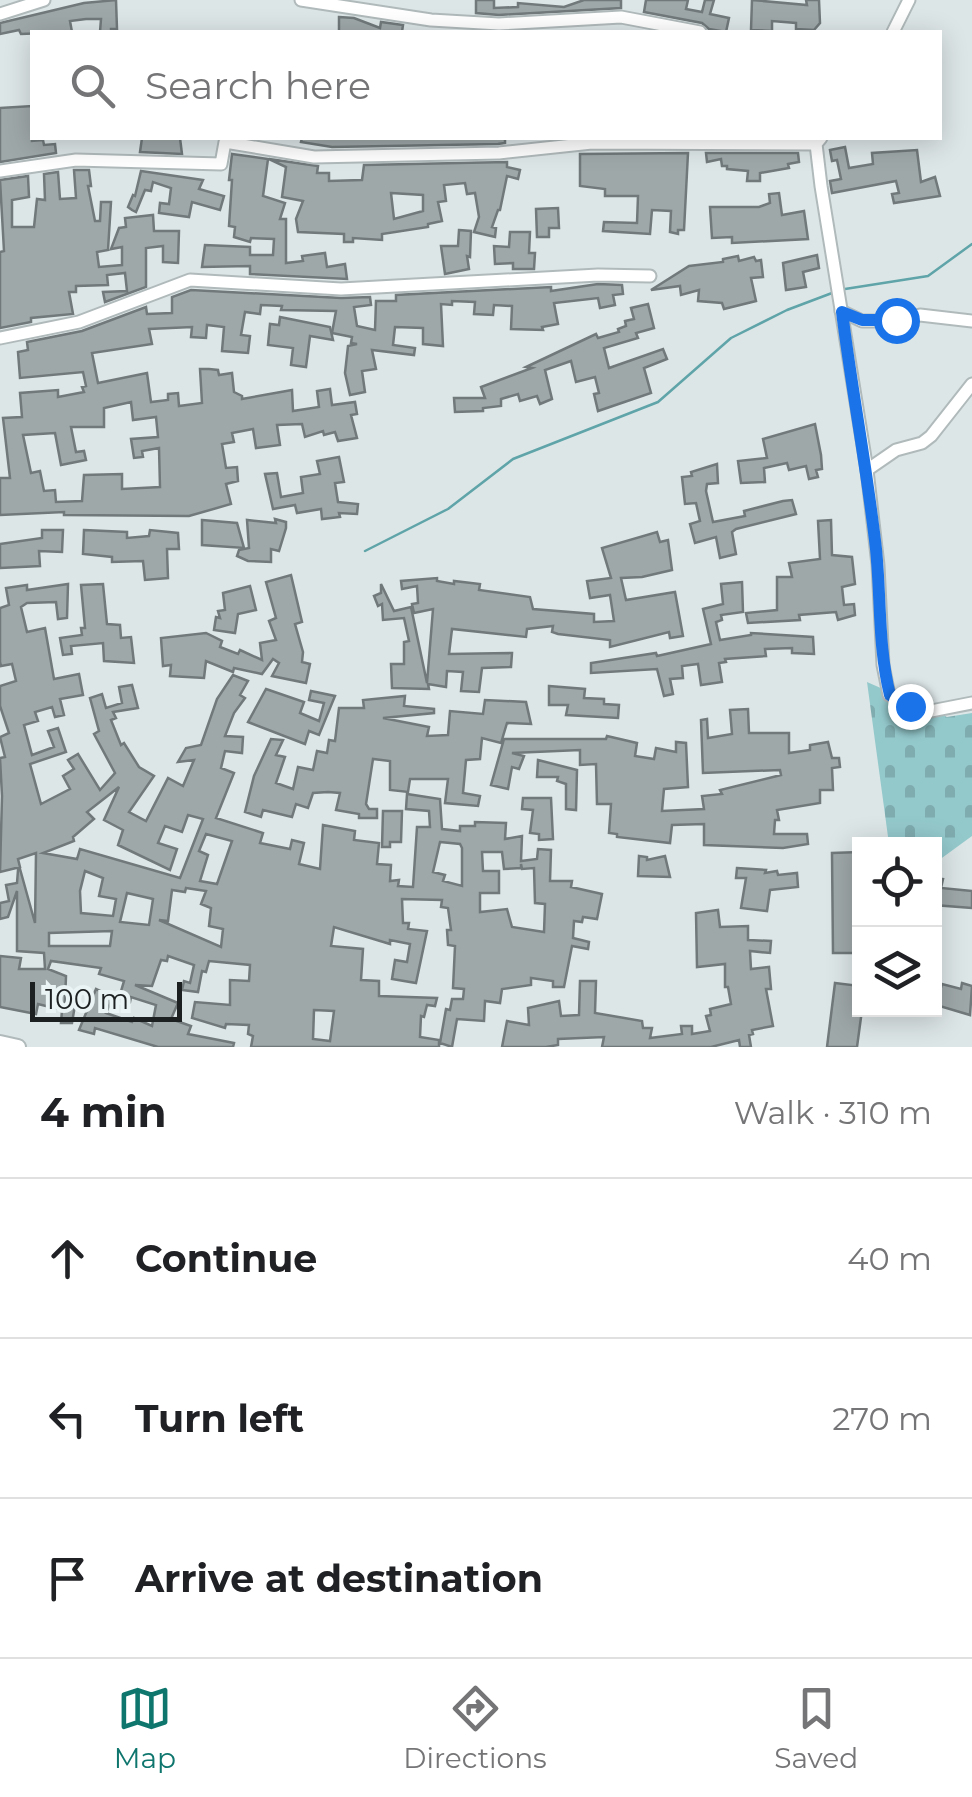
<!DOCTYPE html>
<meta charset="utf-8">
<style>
:root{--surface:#fff;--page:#f6f6f6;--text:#202124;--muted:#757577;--line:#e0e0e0;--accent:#0f766e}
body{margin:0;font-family:Montserrat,sans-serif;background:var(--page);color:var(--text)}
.controls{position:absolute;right:30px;bottom:30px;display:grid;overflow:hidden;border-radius:0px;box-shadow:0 5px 25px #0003}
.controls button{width:90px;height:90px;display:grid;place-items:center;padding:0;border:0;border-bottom:2px solid var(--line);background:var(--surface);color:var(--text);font:50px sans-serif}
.scale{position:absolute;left:30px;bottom:25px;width:152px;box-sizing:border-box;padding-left:10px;border:5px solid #1d2021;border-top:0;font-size:28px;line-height:35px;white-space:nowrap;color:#1d2021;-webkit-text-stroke:8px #eaf4f4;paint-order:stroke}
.stop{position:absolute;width:30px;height:30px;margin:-22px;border:8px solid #1a73e8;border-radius:50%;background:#fff}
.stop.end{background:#1a73e8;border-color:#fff;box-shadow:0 2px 10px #0008}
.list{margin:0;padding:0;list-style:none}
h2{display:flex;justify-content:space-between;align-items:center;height:130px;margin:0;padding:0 40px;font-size:42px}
h2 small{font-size:32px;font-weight:400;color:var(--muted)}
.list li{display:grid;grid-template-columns:65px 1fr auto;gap:30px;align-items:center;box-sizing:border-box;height:160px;padding:0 40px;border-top:2px solid var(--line)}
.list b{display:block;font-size:38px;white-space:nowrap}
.list em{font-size:32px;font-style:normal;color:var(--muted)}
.icon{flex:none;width:55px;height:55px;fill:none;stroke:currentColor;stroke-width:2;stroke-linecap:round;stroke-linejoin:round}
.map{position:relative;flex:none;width:972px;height:1047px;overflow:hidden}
.search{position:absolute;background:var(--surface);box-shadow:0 5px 25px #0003;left:30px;right:30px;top:30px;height:110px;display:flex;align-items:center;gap:25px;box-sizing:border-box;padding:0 35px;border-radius:0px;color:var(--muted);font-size:38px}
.sheet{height:610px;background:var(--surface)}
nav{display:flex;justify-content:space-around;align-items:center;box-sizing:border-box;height:140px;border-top:2px solid var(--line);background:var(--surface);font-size:28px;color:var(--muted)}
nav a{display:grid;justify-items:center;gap:5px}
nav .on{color:var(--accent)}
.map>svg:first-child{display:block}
.cemetery{fill:url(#cemetery-stones)}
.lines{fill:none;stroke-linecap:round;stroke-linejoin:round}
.stream{stroke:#5fa4a8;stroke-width:2.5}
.building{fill:#9fa8a9;stroke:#71797a;stroke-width:2.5;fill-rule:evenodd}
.minor-casing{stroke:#b1babb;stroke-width:15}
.tertiary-casing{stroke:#b1babb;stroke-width:18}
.minor{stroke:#fff;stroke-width:11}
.tertiary{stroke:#fff;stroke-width:14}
.route{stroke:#1a73e8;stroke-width:12}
</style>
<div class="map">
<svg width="972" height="1047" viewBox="0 0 972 1047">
<defs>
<pattern id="cemetery-stones" width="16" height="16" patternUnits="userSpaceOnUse" patternTransform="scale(2.5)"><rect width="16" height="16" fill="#94c9cc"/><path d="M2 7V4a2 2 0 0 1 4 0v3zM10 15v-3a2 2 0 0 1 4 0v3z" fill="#7facaf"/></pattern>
</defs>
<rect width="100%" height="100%" fill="#dde6e7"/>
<polygon class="cemetery" points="867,682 947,717 972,713 972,836 935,863 934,844 889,844"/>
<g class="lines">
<g class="stream">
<polyline points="845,289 928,276 972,244"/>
<polyline points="365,551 448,509 513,459 658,402 731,338 787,310 832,293"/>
</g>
</g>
<g class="building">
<polygon points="116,0 117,29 111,29 111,32 100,32 101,19 86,19 70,21 72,32 21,34 19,30 0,34 0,23 84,3"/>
<polygon points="476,0 494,0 494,8 518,7 518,3 564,7 584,0 621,0 621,8 499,15 476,13"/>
<polygon points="646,0 688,0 686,9 702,12 705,0 714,0 710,14 729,18 726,32 709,29 702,23 644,12"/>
<polygon points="752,0 807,5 806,0 819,0 820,23 814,30 796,29 796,23 772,21 772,31 751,30"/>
<polygon points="339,17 354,18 380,28 381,22 403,25 402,32 339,32"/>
<polygon points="32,106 32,141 43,140 44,145 55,144 56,153 0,162 0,108"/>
<polygon points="142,138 180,138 182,154 140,152"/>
<polygon points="302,138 498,138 505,139 505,143 498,144 332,147 301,142"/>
<polygon points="845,147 849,168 873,164 872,153 917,150 921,182 935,177 940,196 894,203 892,194 899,193 896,181 832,193 830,181 841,179 837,160 832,161 830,150"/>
<polygon points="688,153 684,230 678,230 678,234 670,232 671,211 652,210 650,234 603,231 604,222 637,223 638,196 605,196 605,189 580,186 580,154"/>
<polygon points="706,153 798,153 799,162 788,164 789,168 760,173 760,181 747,181 748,171 727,169 727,166 722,166 721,159 707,162"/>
<polygon points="232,154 268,159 263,196 285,203 280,219 286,219 286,263 303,261 302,256 325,253 327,267 345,264 347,279 250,274 250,266 202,267 205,245 250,247 250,255 273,255 274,239 251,238 250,242 234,237 235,227 229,226 232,180 229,180"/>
<path d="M269,159L318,166L317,173H329V181L362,180L364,165L507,162V167L520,170L518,179L507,176L500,210H498L492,227L496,228L495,237L474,232L479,217L475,193L467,194L465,183L444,185L446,201L438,202L442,221L428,224V227L382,234V240L353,238V242H344V234L298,232L296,219L303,201L282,197L286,167ZM391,193L423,195V211L394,219Z"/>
<polygon points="74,170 89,170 91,186 88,186 95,221 100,221 101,202 111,202 108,250 97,252 99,267 122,265 122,247 111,249 119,228 126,227 125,218 153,215 154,231 179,231 178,263 163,262 163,246 146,248 146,287 105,302 103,292 127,291 125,273 107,275 108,285 76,286 76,292 69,292 73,314 31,318 31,322 0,328 0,252 4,251 0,180 28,176 29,197 12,200 12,227 34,227 37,199 45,200 44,174 58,172 60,199 76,198"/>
<polygon points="141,171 203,180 199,189 224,196 220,210 192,202 189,217 159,213 160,203 169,204 171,188 153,182 151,191 145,190 136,212 132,210 128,207 133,195 135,196"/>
<polygon points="779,193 782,215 804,211 808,239 732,243 732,237 712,238 710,207 759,207 770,203 769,194"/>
<polygon points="558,208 559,228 549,228 549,237 537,237 536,209"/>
<polygon points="459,230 471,231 470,257 467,256 469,269 445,274 441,246 458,246"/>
<polygon points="510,232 530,232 529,253 535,253 534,269 513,269 513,263 495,264 494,246 509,247"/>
<polygon points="817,255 819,268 803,272 806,287 786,290 783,263"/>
<polygon points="738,256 739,261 754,257 756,261 761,260 763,277 751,278 756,301 724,309 722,303 698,301 699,290 681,295 680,286 651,290 689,266 723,262 723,259"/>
<path d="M598,284L622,285L623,294L613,295L615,305L600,308L598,298L554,303L558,324L542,327L543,330L511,329L512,306L494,305L493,315L474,314L475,302L452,301V305L441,304L443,346L423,344V328L395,327L393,345L415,348L414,355L372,350L376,369L362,371L365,392L350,395L345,373L348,346L357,344L351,343L352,337L332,333L336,311L281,310L282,306L261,305L260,314L245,312L241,335L250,336L248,353L222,351L224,327L207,325L206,338L191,337L192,327L149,329L152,344L92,353L98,383L147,373L151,402L168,400V394L178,393L179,406L202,403L200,369H209L218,370L219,375L232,373L234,392L242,396V399L292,390L293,411L319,407L317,391L330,389L332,405L355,402L357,414L351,415L357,438L338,441L335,432L324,435L323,431L305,437L302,424L277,425L280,445L256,448L253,429L232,433L234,442L222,444L226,468L237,467L238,481L226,484L231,504L189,516L64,515V512L0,515V478H10L3,418L22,417L20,393L58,390V397L84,392L82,387L86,386L83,372L20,378L18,352L28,350L27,342L82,331L146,307L147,314L172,313V297L191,290L341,298L370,297L371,305L354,307L357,326L375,330L376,301H396V295L551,287V291ZM131,402L133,420L156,417L158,437L131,439L134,458L143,457L142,451L159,448L160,487L122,489V474L84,475L82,501L56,502L55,490L44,491L40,471L31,473L23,435L55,433L61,465L86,460L84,451L76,452L71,427H104V408Z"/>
<polygon points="648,304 654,328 636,333 638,338 604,348 609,368 663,349 667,359 644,368 651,393 598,411 594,394 599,393 595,377 576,382 571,361 545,370 552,399 540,404 537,396 520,401 518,394 501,399 501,406 483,408 483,411 455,412 454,398 485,398 481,387 532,368 526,367 596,334 598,338 619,332 618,329 626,326 625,321 634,319 631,308"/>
<polygon points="280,317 330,327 333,340 310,336 306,367 291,365 293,348 268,345 270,324 279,325"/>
<polygon points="815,424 821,455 822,469 816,470 818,477 809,479 806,466 789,470 787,463 764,468 765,482 741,483 738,461 767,458 763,439"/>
<polygon points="339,457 344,482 335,483 338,502 358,504 357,514 339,513 340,517 322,519 321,509 297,513 295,505 273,509 265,474 277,473 281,497 303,493 301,477 320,474 317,461"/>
<polygon points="717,464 718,483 707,484 706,491 713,522 745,516 744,511 783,501 792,500 796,514 736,529 732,532 736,554 720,558 716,537 695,543 690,524 700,521 696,503 685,504 682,477 692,476 691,472"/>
<polygon points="275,519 286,522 286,528 279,551 271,549 271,562 248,561 237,556 239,550 249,548 247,520 276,523"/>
<polygon points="202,520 237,523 244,548 202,545"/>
<polygon points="831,520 832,555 852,557 855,584 842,587 844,605 854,604 855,615 838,620 836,612 799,615 800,620 748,623 746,613 777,610 777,577 792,577 789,563 820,559 818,521"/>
<polygon points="42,530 63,530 62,552 39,551 40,566 0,568 0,544 42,538"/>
<polygon points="84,530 127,532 127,538 149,536 150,530 178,533 179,549 167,549 168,578 145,580 143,561 112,562 112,557 83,554"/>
<polygon points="657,532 660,542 668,540 672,570 642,577 621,578 626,600 675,592 683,636 670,638 669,632 610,647 610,640 558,634 552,632 553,626 527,629 526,637 452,629 449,654 512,653 511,667 482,668 479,692 461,691 463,672 447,671 446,687 428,684 429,689 392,688 391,664 404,664 404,642 409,641 404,618 383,620 382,604 378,606 374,596 381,593 381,584 394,611 411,607 427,683 433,609 414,613 412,604 418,603 417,586 402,589 401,581 437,578 437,581 454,584 454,581 480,584 479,590 530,597 533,609 594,614 594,622 614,621 610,595 590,598 587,581 611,578 602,548"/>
<polygon points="291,575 302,622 295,624 303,652 302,662 310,664 306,683 272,676 279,663 273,659 262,674 234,668 233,672 206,661 204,678 170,676 171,665 163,666 161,638 206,633 222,641 220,647 238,654 240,650 262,660 260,643 276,640 269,621 276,618 266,582"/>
<polygon points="742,582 743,612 721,615 722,620 716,622 720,640 751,635 751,633 813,637 814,654 792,653 792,648 765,649 766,656 725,659 726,662 719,663 722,682 701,685 698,664 682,666 683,678 670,679 673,694 664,696 657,669 591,673 591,663 656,653 657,656 711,644 703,609 723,604 721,584"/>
<path d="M68,584L67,618L58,619L56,602L27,603L21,607L27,632L45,628L54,679L79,674L83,695L60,699L64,715L55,717L52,707L35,712L38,721L24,725L32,755L54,747L48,731L58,728L66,752L30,764L41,804L70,789L63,776L74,769L68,760L78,754L100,790L115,773L94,734L99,731L90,698L102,694L106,708L122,703L119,687L132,685L138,708L113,712L116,718L111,720L121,745L124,743L139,767L154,776L129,812L146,821L168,778L183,786L194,760L178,762L186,748L201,745L217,699L233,675L248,681L240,695L245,698L234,713L225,736L243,737L242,753L225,751L221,768L234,773L216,818L263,833L260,843L290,849L292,840L304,843L299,864L320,869L323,825L355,831L354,840L379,843L377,864L391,865L390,881L399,880L398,886L413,887L417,827H430L429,811L406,809L407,794L440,799L442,829L460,831V826H475V822L506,823L505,839L522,836L521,861L537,859L538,849L551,850L550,881H572L571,887L602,894L597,919L583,917L582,922L574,921L573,938L589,942L588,949L572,946L564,987H553V981L531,978V985L502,989L500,1003L485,1001L484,1021L457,1019L452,1047L440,1043L446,1009L450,1010L452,999H463L464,989L453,988L455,946L448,945L447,930H451L448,908L441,907L442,900L402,899L403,923H409L408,929L427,931L416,983L392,979L395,960L407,962L410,944L390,940V944L334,927L331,946L363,949L361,980L379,981V996L437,998L435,1006L427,1005L424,1017L421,1016L420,1037L439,1040V1047H251L253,1036L248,1034L249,1025L226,1024L225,1028L192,1018L195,1002L230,1005V980L249,981L250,965L209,961L206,972L202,971L198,992L182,990L184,981L190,983L194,965L168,956L167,961L161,960L152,986L135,985L178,1003L171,1019L191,1026L188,1034L234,1043L233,1047H158L95,1028L94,1034L79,1030L96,989L113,997L106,1013L132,1022L134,1018L152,1026L156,1005L131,997L130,1002L119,998L124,981L99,974L101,968L51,961L48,969L66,976L65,1003L75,1005L72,1023H61L62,1010L38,1004L36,1014L0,1007V956L21,958L19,969H45L44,953L17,951V891L8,917L0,919V903L9,901L6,885L17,883L18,870L20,869L35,923L36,853L18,859L20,867L0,872L2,796L0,758L5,757L0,737L9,733L0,706V686L16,681L12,664L1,666L0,662V608L9,605L6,588L27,585V590ZM119,787L104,820L123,830L118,845L170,870L177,849L158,843L165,826L182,832L188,815L203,819L180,878L80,849L77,859L43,853L74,841L73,837L94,819L87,812ZM206,834L232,841L217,884L200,881L208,855L199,851ZM440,842L460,844L462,848V886L443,881L445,875L433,872ZM482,852H502L504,869L521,868V864L522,869L534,868L535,903L545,904L544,932L512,927L507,909L480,912V893H499V871H483ZM85,871L103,878L99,896L116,899L113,916L81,913L80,891ZM186,888L206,891L201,904L211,908L209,926L223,929L221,947L159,920L168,921L172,890L185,892ZM127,893L153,899L149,925L120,922ZM112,931L110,946H49V933ZM314,1010L334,1011L330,1041L313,1039Z"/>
<polygon points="103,584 107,624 120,625 121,638 131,637 134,663 104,661 103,643 71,646 72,654 63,655 60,638 82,635 81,628 85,628 81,585"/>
<polygon points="250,586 256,610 238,614 235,633 214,630 216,617 220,618 218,611 225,610 223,593"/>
<polygon points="549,686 585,689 584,698 604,699 604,704 619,705 618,718 566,715 568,705 549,705"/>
<polygon points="266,689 304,702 300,713 319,721 324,703 309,700 311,691 335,696 319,735 309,731 305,744 248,722"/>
<polygon points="405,696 404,706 434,709 434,713 383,718 429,727 427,736 448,735 450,711 483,714 485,700 526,702 531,724 507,723 501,743 482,738 480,759 466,760 463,793 480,796 478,806 445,803 448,779 410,779 408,792 390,790 390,761 373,759 366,804 369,809 377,809 377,818 359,818 359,814 336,810 340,793 328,792 313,793 308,808 296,804 292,817 263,810 261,817 245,812 254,776 271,739 283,740 276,755 285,757 276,783 293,789 298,767 313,770 317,751 327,753 329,740 335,741 339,708 364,708 363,700"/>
<polygon points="748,709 749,733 789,733 789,753 810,750 810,745 828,742 832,758 839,758 840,767 832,768 833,790 820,790 820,803 777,810 779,820 775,820 774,834 807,834 808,844 783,848 704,845 704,824 672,825 670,843 617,837 617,834 609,833 611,804 597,804 596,764 580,765 580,750 512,753 524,756 519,769 512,767 508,789 491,785 504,739 606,739 607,736 637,743 635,756 654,759 656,748 676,752 676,742 686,743 688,787 664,789 662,811 704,809 702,796 722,794 720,790 781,775 780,770 703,773 701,720 707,719 708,738 732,734 730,710"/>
<polygon points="538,760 577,770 576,810 566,809 566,784 557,781 558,777 537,777"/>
<polygon points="523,798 551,798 553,839 539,840 539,834 530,833 533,810 522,809"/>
<polygon points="383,811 402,811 401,842 390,842 390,847 382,847"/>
<polygon points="860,852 860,953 833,953 832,853"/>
<polygon points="639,856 647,857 647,860 665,856 670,877 638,876"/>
<polygon points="737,868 766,870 765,873 777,871 778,875 797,873 798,887 770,890 767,911 741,908 746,878 736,878"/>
<polygon points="934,878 943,879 941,888 972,891 972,908 934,905"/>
<polygon points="718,910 720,927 748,926 748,940 771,941 770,953 750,951 751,969 769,967 771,989 766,989 773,1026 752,1030 753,1034 749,1035 751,1047 740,1047 739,1040 711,1047 602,1047 604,1037 558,1039 558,1045 546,1047 502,1047 507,1021 529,1025 528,1008 559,1001 561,1016 579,1015 580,981 596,981 595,1013 642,1021 643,1028 652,1028 650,1038 682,1034 681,1026 692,1026 692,1034 710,1031 706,1016 711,1015 710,1009 731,1004 728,987 725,987 725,964 697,967 696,913"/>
<polygon points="835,983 860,986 862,1010 857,1047 827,1047"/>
<polygon points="962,983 972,986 970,1015 936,1005 942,984 961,989"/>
</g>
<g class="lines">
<defs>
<g id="minor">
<polyline points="301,0 431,20 499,24 621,17 700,32"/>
<polyline points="0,14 44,0"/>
<polyline points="893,32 909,0"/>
<polyline points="821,138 816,144 821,186 867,470 878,565 883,665 889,695 926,712 972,703"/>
<polyline points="0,171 76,160 221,164 225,142 314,157 499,153 592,143 816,144"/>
<polyline points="841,311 862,321 896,321 920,315 972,321"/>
<polyline points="0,338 79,322 190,280 341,289 598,275 650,276"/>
<polyline points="867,470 896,450 922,443 931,436 972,384"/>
</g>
<polyline id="tertiary" points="0,1043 18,1047"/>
</defs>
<use href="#minor" class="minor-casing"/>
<use href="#tertiary" class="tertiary-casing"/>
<use href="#minor" class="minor"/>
<use href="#tertiary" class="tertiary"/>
</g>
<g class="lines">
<path class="route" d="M896,320H862L842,312C852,391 867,469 876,549C881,598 878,647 890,695L910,706"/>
</g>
</svg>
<div class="controls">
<button><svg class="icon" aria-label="locate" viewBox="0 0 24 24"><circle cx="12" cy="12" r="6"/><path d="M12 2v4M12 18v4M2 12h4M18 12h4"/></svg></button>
<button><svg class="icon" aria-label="layers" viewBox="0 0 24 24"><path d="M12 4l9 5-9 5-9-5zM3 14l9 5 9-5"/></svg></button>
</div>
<div class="scale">100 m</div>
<div class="stop" style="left:896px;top:320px"></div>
<div class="stop end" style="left:910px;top:706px"></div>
<div class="search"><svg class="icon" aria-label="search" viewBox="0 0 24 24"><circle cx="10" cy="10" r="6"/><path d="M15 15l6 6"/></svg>Search here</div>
</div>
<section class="sheet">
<h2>4 min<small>Walk · 310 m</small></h2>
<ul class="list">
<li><svg class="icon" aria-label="ahead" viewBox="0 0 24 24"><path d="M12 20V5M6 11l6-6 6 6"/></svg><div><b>Continue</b></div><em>40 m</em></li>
<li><svg class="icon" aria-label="left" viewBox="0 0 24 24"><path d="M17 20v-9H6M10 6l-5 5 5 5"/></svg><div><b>Turn left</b></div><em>270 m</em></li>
<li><svg class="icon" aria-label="arrive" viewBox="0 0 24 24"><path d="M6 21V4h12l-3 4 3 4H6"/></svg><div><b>Arrive at destination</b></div></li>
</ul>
</section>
<nav>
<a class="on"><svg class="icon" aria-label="map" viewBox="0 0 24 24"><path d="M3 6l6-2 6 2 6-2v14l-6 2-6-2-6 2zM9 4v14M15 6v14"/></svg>Map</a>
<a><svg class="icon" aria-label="directions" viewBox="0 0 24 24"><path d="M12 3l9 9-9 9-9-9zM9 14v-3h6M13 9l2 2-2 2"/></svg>Directions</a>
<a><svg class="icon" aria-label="saved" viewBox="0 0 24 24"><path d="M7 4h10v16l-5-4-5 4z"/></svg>Saved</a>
</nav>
